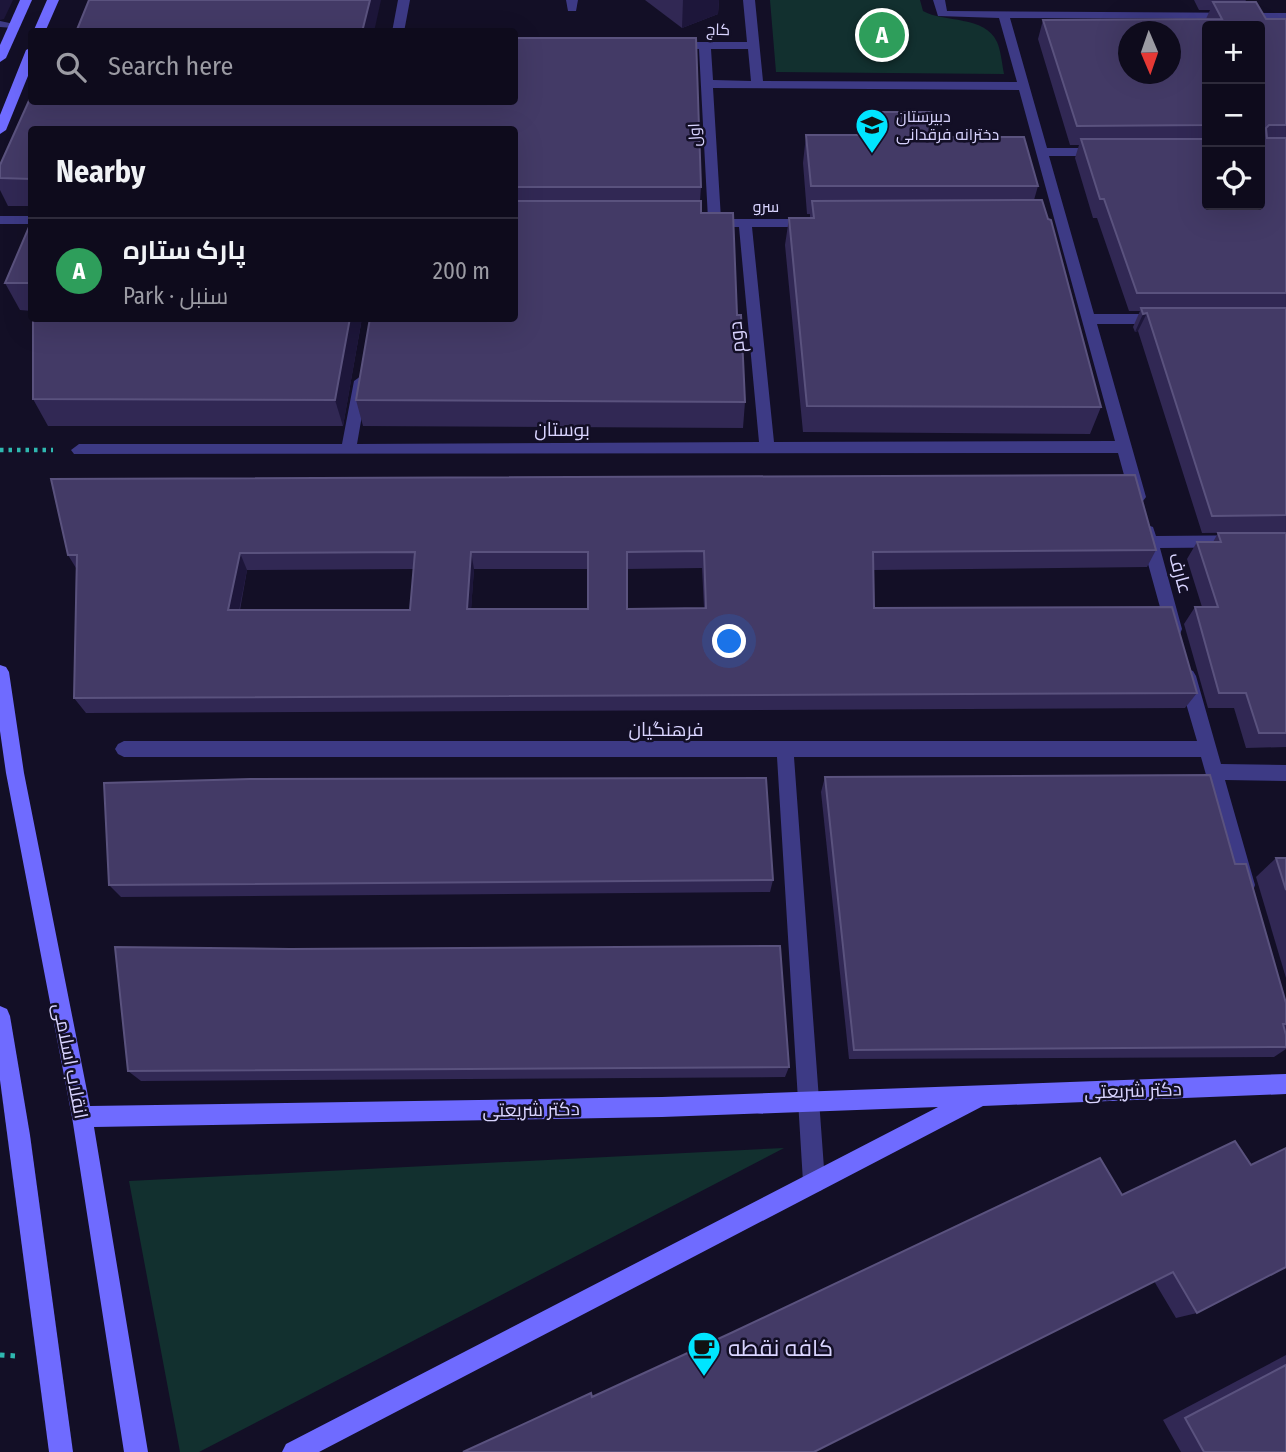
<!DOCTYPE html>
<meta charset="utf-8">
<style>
:root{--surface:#0e0b1c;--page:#171425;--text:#f1f3f6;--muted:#9b9ba3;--line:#2e2b3b;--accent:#00e5ff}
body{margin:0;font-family:"Fira Sans Condensed",Cairo,sans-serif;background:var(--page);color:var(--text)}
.controls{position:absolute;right:21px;top:21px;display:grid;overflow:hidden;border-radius:7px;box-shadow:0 7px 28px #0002}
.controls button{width:63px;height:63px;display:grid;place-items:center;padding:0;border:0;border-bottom:2px solid var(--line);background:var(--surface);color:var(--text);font:35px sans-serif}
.compass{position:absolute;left:1118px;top:21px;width:63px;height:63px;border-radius:50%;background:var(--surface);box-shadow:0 7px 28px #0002;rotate:178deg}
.you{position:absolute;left:730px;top:642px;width:24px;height:24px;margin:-18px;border:5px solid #fff;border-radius:50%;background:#1a73e8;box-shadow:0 0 0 10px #1a73e833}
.badge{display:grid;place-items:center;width:46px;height:46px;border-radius:50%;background:var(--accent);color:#fff;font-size:23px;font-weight:700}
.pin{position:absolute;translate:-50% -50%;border:4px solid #fff;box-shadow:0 2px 7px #0006}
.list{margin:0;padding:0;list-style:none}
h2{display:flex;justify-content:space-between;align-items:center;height:91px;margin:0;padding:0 28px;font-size:30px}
h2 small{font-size:23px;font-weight:400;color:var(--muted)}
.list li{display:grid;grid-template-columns:46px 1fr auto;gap:21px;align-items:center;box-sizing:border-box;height:105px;padding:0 28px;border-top:2px solid var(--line)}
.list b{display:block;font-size:26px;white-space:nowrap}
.list p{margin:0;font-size:23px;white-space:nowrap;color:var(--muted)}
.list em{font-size:23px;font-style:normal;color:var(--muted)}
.icon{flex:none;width:38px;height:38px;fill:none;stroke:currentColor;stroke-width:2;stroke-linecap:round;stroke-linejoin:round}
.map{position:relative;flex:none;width:1286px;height:1452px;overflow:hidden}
.search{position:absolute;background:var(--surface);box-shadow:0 7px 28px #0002;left:28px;top:28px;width:490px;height:77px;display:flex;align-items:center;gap:18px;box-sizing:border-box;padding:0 24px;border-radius:7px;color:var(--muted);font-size:26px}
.panel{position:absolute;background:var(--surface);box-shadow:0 7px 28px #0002;left:28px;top:126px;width:490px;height:196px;border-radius:7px}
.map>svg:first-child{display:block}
.green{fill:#12302f}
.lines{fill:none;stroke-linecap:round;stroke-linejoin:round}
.path-far1{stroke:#2fb8b0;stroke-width:4.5;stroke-dasharray:3.5 5;stroke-linecap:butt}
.path{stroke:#2fb8b0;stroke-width:5;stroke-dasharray:4.5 6;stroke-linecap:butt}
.street{fill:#3d3a85;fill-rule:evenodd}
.secondary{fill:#6f6bff;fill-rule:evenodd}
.wall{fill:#312854;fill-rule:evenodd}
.shaded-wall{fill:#1d163a}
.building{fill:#433a66;stroke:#5a527e;stroke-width:2;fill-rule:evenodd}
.labels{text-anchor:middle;stroke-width:5;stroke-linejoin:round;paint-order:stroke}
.far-street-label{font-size:16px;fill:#d9d4ff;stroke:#130f26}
.far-poi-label{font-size:16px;fill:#d9d4ff;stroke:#130f26;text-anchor:start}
.street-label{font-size:19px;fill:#d9d4ff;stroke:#130f26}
.near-poi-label{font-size:23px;fill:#d9d4ff;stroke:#130f26;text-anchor:start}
</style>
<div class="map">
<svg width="1286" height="1452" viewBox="0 0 1286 1452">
<rect width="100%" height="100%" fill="#130f26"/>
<g class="green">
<path d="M770,0H920L923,11C944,23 985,15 997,42C1001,51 1002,64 1004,74L776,72Z"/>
<polygon points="784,1148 199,1452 180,1452 129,1181"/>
</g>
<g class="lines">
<polyline class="path-far1" points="0,450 53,450"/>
<polyline class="path" points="0,1355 17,1356"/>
<g class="street">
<polygon points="398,0 410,0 404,32 392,32"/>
<polygon points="566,0 578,0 576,11 568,11"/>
<path d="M743,0H755L763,81L1017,82L999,18L938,16L933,0H945L947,11L1286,13V19L1010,18L1047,148H1100L1106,152L1100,156H1049L1094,314H1160L1167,319L1160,324H1097L1146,497L1143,501H1133L1130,497L1118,453L74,454L71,450L79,444H342L354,381L361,376L368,381L357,444L759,442L739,227H710L703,223L708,219L699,49L672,48L666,45L672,42H747ZM711,49H748L751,81L713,80ZM713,88L1019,90L1115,441L774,442L752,227H812L819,223L812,219H721Z"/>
<polygon points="0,21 19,25 13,28 0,27"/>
<rect x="0" y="216" width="32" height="8"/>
<polygon points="1147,525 1153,527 1156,536 1286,535 1286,547 1160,548 1182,629 1180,634 1168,634 1166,629 1139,531"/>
<polygon points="1187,669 1193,671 1196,676 1221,764 1286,765 1286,781 1225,780 1255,885 1253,891 1246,894 1239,891 1237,885 1201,757 794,757 825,1182 822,1190 814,1193 806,1190 803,1182 777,757 124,757 118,754 115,749 118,744 124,741 1197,741 1178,676 1181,671"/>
</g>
<g class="secondary">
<polygon points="20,0 32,0 6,58 0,62 0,45"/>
<polygon points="47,0 59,0 45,32 33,32"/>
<polygon points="32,47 32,66 6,130 0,134 0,115 26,50"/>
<polygon points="0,665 6,667 9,672 24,773 90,1106 662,1097 1286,1074 1286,1094 983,1106 319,1452 282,1452 286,1444 938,1107 662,1117 94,1127 148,1452 124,1452 72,1117 6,773 0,731"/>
<polygon points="0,1006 7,1009 10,1016 30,1135 73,1452 49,1452 0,1080"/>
</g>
</g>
<g class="wall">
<polygon points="645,0 719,0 718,14 682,28"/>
<path d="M1194,0H1246L1245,2L1266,19H1286V532L1202,533L1138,331L1135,332L1133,327L1140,311H1129L1097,218H1093L1075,158L1079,145H1070L1038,39L1043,20L1206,19L1210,10H1199ZM1207,26L1260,205H1207Z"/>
<polygon points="514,38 696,38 701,187 700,201 701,201 701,213 733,213 737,315 741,315 745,402 743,428 363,426 356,400 370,318 514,318 514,130 32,130 32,206 8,206 0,190 0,165 32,94 32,102 514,102"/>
<polygon points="873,112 935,137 1038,186 1034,200 1101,407 1090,434 803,432 785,245 789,218 810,218 810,214 807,214 803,163 806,135 869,135"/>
<polygon points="32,220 32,311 20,310 5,283"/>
<polygon points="33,318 362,318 343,426 48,426 33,399"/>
<path d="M51,479L1156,550L1147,567L874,570V608L1197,693L1185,708L86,713L74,698L76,568L68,555ZM702,568L704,608L628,609L627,569ZM414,569L410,610H240L247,570ZM474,569H588V609H471Z"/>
<polygon points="1218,533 1286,533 1286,747 1246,748 1234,708 1208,708 1184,624 1195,607 1202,607 1187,559 1197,542 1213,542"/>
<polygon points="825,777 1235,864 1286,1003 1286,1049 1274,1057 849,1059 821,792"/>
<polygon points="1276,858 1286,858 1286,978 1256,877"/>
<polygon points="773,880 770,892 121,897 109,885"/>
<polygon points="789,1067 785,1077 141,1081 128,1071"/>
<polygon points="1235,1141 1197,1313 1176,1318 1154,1281 593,1397 1122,1195"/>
<polygon points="1286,1355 1286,1452 1181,1452 1163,1420"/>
</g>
<g class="shaded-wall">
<polygon points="0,0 13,0 4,19 0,20"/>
<polygon points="370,0 381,0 374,32 362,32"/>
<polygon points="683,0 719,0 718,14 682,28"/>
<polygon points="1147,313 1138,331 1135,332 1143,314"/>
<polygon points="350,318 362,318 343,426 335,400"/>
<polygon points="471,552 474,569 470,625 467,609"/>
<polygon points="240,553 247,570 236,626 228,610"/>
</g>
<g class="building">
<polygon points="89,0 370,0 362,32 76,32"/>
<path d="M1213,2H1256L1266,19H1286V125H1269L1266,128L1267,138H1286V293H1137L1104,199H1100L1081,139H1207V205H1260V26H1207V125L1077,126L1043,20L1222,19ZM1129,32H1171V74H1129Z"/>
<polygon points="514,38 696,38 701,187 514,187 514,130 32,130 32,179 0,178 0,165 32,94 32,102 514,102"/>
<polygon points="873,112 931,112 935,137 1024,137 1038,186 811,186 806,135 877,135"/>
<polygon points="1042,200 1048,219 1051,220 1101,407 807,406 789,218 814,218 812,201"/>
<polygon points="514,201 701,201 701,213 733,213 737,315 741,315 745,402 356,400 370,318 514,318"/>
<polygon points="32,220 32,283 5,283"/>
<polygon points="1141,308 1286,308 1286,515 1212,516 1147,313 1143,314"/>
<polygon points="33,318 350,318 335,400 33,399"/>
<path d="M1135,475L1156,550L873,552L874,608L1172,607L1197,693L74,698L77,555H68L51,479ZM704,551L706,608L627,609V552ZM415,552L410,610H228L240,553ZM471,552H588V609H467Z"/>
<polygon points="1218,533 1286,533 1286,733 1259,733 1246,693 1219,693 1195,607 1218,607 1197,542 1221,542"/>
<polygon points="1210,775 1235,864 1246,864 1286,1003 1286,1024 1283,1024 1286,1035 1286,1047 854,1050 825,777"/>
<polygon points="766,778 773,880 109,885 104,783 250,779"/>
<polygon points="1276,858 1286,858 1286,890"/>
<polygon points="780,946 789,1067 128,1071 115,947 290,949"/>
<polygon points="1235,1141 1251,1165 1286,1148 1286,1267 1197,1313 1173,1272 814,1452 463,1452 591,1393 592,1397 731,1333 1100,1158 1122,1195"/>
<polygon points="1286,1365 1286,1452 1204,1452 1185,1418"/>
</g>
<defs>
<symbol id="school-pin" viewBox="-11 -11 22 30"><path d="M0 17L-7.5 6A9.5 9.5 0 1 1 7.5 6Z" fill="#00e5ff" stroke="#130f26"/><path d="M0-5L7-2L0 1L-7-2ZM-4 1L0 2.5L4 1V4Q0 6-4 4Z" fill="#111"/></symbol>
<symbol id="cafe-pin" viewBox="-11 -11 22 30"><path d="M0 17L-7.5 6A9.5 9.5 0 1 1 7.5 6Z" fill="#00e5ff" stroke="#130f26"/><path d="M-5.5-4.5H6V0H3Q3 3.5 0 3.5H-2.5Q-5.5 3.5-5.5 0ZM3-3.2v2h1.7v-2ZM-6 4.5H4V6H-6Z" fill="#111"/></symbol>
</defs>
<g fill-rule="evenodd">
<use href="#school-pin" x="853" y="106" width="38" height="52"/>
<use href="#cafe-pin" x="685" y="1329" width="38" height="52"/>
</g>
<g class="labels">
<g class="far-street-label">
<text transform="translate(718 29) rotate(1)" y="6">کاج</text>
<text transform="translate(694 135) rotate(-93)" y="6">اول</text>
<text x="766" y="212">سرو</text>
</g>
<g class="far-poi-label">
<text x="896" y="122">دبیرستان<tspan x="896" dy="18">دخترانه فرقدانی</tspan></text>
</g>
<g class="street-label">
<text transform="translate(736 337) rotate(-96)" y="7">دوم</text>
<text x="562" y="436">بوستان</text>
<text transform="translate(1181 573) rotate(75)" y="7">عارف</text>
<text x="666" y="736">فرهنگیان</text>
<text transform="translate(71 1061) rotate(79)" y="7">انقلاب اسلامی</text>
<text transform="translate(1133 1090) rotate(-2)" y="7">دکتر شریعتی</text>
<text transform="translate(531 1109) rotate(-1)" y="7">دکتر شریعتی</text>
</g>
<g class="near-poi-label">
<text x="728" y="1356">کافه نقطه</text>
</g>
</g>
</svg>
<div class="controls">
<button>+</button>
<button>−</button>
<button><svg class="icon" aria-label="locate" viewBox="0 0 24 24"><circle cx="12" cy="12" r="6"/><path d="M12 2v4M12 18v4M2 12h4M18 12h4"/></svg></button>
</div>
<svg class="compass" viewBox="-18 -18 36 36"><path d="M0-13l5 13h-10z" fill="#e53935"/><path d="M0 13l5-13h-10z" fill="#9b9ba3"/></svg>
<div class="you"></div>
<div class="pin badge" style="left:882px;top:35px;background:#2e9e5b">A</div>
<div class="search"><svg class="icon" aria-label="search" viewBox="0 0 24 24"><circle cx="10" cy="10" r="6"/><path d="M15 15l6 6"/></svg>Search here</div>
<section class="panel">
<h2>Nearby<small></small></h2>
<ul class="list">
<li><span class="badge" style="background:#2e9e5b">A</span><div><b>پارک ستاره</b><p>Park · سنبل</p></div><em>200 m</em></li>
</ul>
</section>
</div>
